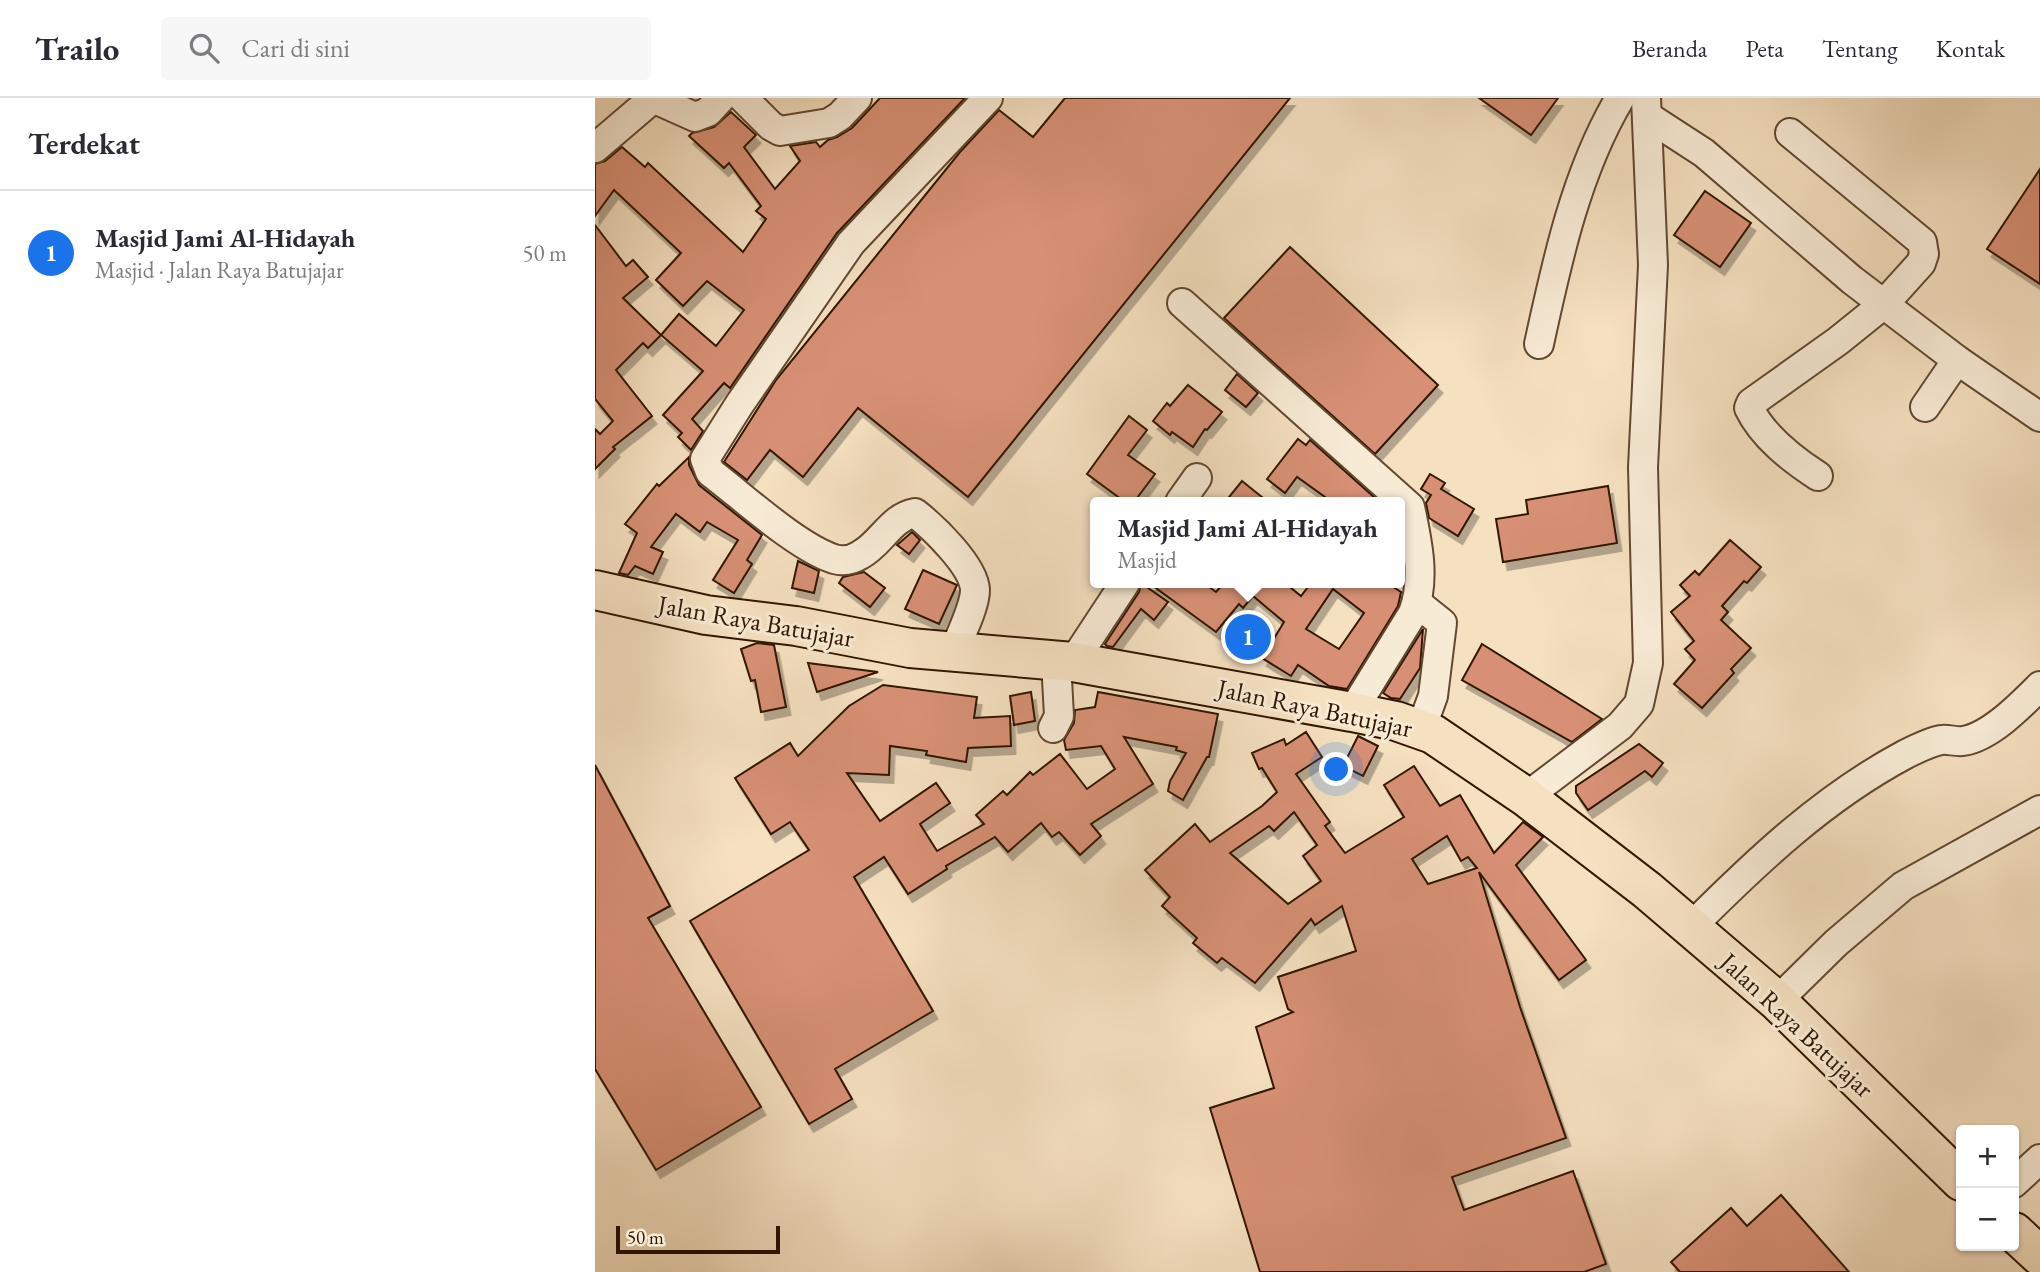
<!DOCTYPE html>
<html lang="id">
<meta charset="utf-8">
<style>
:root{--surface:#fff;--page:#f7f7f7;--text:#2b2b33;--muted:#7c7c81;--line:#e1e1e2;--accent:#1a73e8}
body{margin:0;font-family:"EB Garamond",serif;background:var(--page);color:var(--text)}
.controls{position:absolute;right:21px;bottom:21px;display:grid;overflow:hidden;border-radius:7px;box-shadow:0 2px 5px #0004}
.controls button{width:63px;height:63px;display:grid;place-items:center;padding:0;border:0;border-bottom:2px solid var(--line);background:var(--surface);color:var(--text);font:35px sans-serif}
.scale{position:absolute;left:21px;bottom:18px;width:164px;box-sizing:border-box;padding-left:7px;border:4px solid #311600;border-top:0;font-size:19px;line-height:24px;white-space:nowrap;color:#311600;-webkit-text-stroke:5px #f8ebd6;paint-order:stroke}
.you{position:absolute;left:742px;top:672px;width:24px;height:24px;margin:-18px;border:5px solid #fff;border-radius:50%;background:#1a73e8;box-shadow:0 0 0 10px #1a73e833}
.badge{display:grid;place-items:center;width:46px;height:46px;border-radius:50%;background:var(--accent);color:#fff;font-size:23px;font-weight:700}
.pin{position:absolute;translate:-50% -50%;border:4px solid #fff;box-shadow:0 2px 7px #0006}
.popup{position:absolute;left:495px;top:399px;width:315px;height:91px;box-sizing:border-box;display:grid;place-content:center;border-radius:7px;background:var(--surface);filter:drop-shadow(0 2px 5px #0005);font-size:23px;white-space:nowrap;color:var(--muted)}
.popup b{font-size:26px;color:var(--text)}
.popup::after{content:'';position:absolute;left:50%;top:100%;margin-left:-14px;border:14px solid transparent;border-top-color:var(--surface)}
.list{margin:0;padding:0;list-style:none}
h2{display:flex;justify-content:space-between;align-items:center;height:91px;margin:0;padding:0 28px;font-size:30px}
h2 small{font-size:23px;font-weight:400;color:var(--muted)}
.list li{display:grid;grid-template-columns:46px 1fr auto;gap:21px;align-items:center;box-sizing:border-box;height:126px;padding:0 28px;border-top:2px solid var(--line)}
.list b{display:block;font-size:26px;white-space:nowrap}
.list p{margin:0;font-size:23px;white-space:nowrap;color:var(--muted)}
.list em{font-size:23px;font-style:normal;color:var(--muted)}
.icon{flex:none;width:38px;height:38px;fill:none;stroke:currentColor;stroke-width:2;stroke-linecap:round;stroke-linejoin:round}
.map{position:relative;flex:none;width:1445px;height:1174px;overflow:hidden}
header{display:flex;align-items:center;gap:42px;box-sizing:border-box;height:98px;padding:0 35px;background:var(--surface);border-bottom:2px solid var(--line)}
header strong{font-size:33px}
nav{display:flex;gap:38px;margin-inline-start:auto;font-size:24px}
.search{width:490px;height:63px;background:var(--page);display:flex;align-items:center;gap:18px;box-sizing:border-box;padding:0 24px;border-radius:7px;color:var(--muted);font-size:26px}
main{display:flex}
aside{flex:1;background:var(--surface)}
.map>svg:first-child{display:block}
.building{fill:#d79075;stroke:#311600;stroke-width:2;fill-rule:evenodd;filter:url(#shadow)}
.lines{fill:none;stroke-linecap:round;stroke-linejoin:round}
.minor-casing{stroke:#624830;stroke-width:32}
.highway-casing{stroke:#311600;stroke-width:42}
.minor{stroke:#f8ebd6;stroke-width:28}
.highway{stroke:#f5e0c0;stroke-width:38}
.labels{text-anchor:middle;stroke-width:6;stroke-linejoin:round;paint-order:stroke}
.street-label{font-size:26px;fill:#311600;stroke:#f8ebd6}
</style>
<header>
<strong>Trailo</strong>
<div class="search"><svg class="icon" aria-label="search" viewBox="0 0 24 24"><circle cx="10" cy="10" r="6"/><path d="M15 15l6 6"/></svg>Cari di sini</div>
<nav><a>Beranda</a><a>Peta</a><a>Tentang</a><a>Kontak</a></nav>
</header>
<main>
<aside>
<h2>Terdekat<small></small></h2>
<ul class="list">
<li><span class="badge">1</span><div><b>Masjid Jami Al-Hidayah</b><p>Masjid · Jalan Raya Batujajar</p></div><em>50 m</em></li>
</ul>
</aside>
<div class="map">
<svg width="1445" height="1174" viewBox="0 0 1445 1174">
<defs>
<filter id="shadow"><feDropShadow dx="4.5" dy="8" stdDeviation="0" flood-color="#0004"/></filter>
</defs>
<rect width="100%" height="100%" fill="#f5e0c0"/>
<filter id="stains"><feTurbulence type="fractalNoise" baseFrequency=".00286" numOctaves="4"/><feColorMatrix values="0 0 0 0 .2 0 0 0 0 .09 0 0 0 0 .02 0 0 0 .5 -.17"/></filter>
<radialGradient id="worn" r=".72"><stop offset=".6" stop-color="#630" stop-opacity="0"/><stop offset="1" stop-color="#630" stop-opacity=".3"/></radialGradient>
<g class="building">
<polygon points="285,0 370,0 242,135 135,290 129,285 97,321 108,333 96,352 83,339 87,335 68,317 108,273 66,237 84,216 121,248 149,212 112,183 88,208 61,182 86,155 19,92 0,118 0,66 10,63 27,49 50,69 53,65 148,154 171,121 161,113 166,108 134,65 129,70 94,38 97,35 119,29 136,14 161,37 149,49 180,91 205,63 195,48 221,44 225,49 233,42 242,39 257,30"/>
<polygon points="470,0 695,0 373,399 263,310 208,379 175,352 152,382 129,364 181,282 365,54 404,12 438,39"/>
<polygon points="884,0 963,0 936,37"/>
<polygon points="1445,71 1445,186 1392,151"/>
<polygon points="1110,93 1156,125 1125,169 1079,137"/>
<polygon points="0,127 31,168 38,162 53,179 28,200 66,237 53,250 48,245 21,272 57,318 18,349 20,351 0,371 0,331 5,336 18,323 0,301"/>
<polygon points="695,149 843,287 780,356 629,220"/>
<polygon points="642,276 663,295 651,309 630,292"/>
<polygon points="593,287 627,314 612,332 610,331 598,349 577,334 575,337 558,323 572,305 575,308"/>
<polygon points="534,318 552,332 533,357 560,376 539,404 530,404 492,376"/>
<polygon points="703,341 711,347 715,342 780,400 776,404 737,404 702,379 690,395 672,381"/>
<polygon points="94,359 94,367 104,387 167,437 152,462 157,466 139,495 118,482 143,442 112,424 105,434 81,416 56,449 68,454 58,476 40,468 33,477 24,475 42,435 30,426 62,386 64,388"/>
<polygon points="835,376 850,385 846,391 879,411 863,438 834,420 831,405 836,397 826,391"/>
<polygon points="647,383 673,404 630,404"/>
<polygon points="1013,388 1022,445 908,464 901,421 933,416 931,402"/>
<polygon points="317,434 325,442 314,456 302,447"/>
<polygon points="1135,442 1166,469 1152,485 1149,483 1127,508 1133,514 1126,522 1156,550 1136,571 1139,575 1107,610 1079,586 1100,562 1090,551 1099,543 1076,514 1095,498 1085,487 1100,473 1104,477"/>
<polygon points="203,463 224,473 219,495 197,490"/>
<polygon points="328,472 362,487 344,526 310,511"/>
<polygon points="269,474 290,490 275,509 244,485 248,479"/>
<polygon points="546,485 573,504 559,522 546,511 518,549 512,548 510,546 544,494"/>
<path d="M554,485H609L621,494L629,485H690L706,498L716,485H792L806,494L803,508L752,591L734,588L703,567L696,578L667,560L689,524L658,498L648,510L644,506L621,534ZM738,491L769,515L744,551L711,531Z"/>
<polygon points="828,531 825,570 805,601 796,600 788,595"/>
<polygon points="162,545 179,547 191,609 166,614 160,582 156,583 146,551"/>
<polygon points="887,546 1007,621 977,644 867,582"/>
<polygon points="213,565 283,574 222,594"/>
<polygon points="288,587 382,599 379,620 415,618 416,648 373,650 371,664 331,657 332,653 295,648 294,677 252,675 285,723 341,685 355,705 325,726 342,753 389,726 381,717 408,693 412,697 435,674 438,677 465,656 492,691 520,671 506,648 471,652 469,642 479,625 480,612 500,609 503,594 623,616 614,659 612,659 588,702 573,693 575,683 591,655 581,652 582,649 529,639 558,686 496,726 506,738 485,757 464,734 457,739 446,725 413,754 400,739 351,768 352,771 313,796 289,759 259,779 338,913 240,971 257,1001 214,1026 95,823 214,752 195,724 176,736 140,680 195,645 203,658 254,608"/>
<polygon points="436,594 440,623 419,627 415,598"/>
<path d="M711,634L727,659L701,676L735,724L730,728L750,755L809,719L789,687L819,668L845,708L865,697L899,755L928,724L948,739L921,767L991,862L964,882L884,774L925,909L971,1040L857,1079L869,1112L978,1073L1011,1166L989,1174H665L615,1010L679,990L661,929L698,914L693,911L683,879L761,853L747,808L720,827L716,821L660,885L627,860L622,865L598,845L602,840L567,808L575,799L550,772L600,726L615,744L667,708L682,694L667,670L664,671L657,655L689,641L691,647ZM699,714L722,747L708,758L726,783L693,806L635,755L674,728L679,733ZM852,738L866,763L873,759L882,770L833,786L817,761Z"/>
<polygon points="763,638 783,648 768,678 748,668"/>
<polygon points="1044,646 1068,665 1057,679 1050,673 993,712 981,695 981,688"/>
<polygon points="0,667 75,808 53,820 166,1009 61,1072 0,971"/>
<polygon points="1186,1097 1254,1174 1085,1174 1076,1164 1136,1110 1152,1128"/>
</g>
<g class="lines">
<defs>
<g id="minor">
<polyline points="148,0 176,28 185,33 234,25 245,18 262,0"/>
<polyline points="1052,18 1109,55 1257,182 1362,262 1445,319"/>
<path d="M1195,35L1327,144L1329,156L1326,165L1289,206L1243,243L1156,305L1154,310C1168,339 1197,361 1223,378"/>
<polyline points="0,50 55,3 62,2 100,19 113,14 126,0"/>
<path d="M587,205L815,409C822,442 831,481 818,515L757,614"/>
<path d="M944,246C962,163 981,74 1025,0"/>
<polyline points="1330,309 1362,262"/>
<polyline points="585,404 602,380"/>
<polyline points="822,505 847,525 838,598 826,631"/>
<path d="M359,554C365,537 380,509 380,492C379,468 338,429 320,415C296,419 286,446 265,457C257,462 249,464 239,461C202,449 148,399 115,374L110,361L144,307L256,145L393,0"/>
<polyline points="478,564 530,485"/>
<polyline points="458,630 464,618 461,563"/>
<polyline points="931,699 1025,628 1044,606 1053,565 1048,369 1058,167 1051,0"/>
<path d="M1095,830C1161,764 1228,700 1311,656C1321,651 1335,644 1346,642C1353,641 1361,644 1368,643C1395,639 1426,607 1445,588"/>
<polyline points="1182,903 1241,845 1308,788 1445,712"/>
<polyline points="1419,1085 1445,1061"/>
</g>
<g id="highway">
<polyline points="0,492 111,517 201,528 315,550 478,564 757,614 801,623 838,636 931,699 1052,792 1182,903 1366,1083"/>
<polyline points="1419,1134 1445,1158"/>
</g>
</defs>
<use href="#minor" class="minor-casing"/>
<use href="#highway" class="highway-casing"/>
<use href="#minor" class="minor"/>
<use href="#highway" class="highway"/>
</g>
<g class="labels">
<g class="street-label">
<text transform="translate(161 523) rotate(10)" y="9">Jalan Raya Batujajar</text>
<text transform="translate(720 610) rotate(12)" y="9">Jalan Raya Batujajar</text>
<text transform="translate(1202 927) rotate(43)" y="9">Jalan Raya Batujajar</text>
</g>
</g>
<rect width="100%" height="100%" filter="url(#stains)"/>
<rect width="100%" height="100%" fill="url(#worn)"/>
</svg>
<div class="controls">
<button>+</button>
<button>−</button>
</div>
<div class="scale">50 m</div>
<div class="you"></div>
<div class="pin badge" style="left:653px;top:539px">1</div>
<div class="popup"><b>Masjid Jami Al-Hidayah</b>Masjid</div>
</div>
</main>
